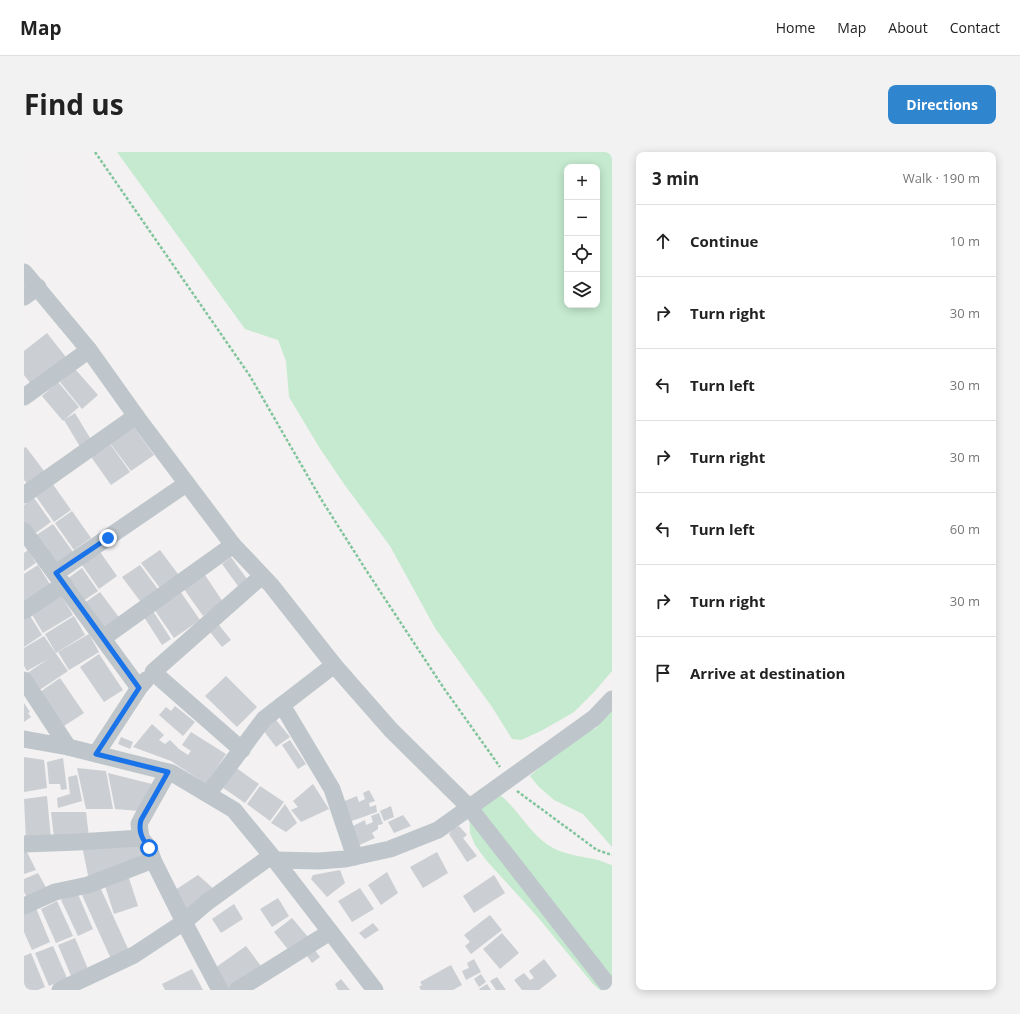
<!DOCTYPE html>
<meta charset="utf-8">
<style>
:root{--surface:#fff;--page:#f2f2f2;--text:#222;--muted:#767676;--line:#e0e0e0;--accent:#2f86ce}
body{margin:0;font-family:"Open Sans",sans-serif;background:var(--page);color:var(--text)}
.controls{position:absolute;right:12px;top:12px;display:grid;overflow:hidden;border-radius:8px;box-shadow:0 2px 10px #0003}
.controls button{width:36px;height:36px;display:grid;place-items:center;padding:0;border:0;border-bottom:1px solid var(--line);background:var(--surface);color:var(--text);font:20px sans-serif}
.stop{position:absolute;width:12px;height:12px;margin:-9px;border:3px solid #1a73e8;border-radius:50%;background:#fff}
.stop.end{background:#1a73e8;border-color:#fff;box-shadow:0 1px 4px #0008}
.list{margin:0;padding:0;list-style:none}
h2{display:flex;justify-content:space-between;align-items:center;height:52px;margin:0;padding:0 16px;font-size:17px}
h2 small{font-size:13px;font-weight:400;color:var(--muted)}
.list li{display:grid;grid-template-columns:26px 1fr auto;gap:12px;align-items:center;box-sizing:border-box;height:72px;padding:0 16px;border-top:1px solid var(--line)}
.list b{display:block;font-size:15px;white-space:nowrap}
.list em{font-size:13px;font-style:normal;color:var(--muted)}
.icon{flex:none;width:22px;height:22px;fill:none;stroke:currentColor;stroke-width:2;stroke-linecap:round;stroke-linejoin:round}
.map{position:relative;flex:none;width:588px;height:838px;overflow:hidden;border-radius:8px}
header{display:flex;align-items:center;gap:24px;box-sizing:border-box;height:56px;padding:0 20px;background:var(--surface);border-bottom:1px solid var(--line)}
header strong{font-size:19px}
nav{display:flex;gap:22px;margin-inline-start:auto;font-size:14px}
.intro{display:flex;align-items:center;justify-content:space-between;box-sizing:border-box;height:96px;padding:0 24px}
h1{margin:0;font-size:28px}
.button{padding:10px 18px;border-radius:8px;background:var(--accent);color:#fff;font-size:14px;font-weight:700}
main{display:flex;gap:24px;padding:0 24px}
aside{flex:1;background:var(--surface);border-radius:8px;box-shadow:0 2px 10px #0003}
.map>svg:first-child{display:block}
.green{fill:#c5eacf;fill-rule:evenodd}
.building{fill:#cbced2}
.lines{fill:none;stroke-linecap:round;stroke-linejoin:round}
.path{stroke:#81c59c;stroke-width:2.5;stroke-dasharray:3 2;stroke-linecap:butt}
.minor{stroke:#bec6cb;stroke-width:17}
.route{stroke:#1a73e8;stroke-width:5}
</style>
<header>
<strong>Map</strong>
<nav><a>Home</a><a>Map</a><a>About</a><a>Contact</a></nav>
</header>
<div class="intro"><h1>Find us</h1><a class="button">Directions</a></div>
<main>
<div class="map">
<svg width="588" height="838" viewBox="0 0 588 838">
<rect width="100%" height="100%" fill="#f3f1f1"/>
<g class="green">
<path d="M93,0H588V519L571,539L550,560L517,579L497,588L488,587L468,555L411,476L366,394L320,332L295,295L265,245L262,209L254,188L221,177ZM543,15H573V153H543Z"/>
<polygon points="588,555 588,695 559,662 530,648 514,634 506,624 549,586 572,576"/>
<path d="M470,639C492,652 502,678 524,693C538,703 558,704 574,708C578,709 583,712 588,713V838H576L569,832L512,763L462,708L451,693L446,681L445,661Z"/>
</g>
<g class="building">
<polygon points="23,181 45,209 10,236 0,223 0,199"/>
<polygon points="51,217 74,243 58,257 36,230"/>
<polygon points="34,230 55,255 39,269 18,244"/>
<polygon points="51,261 69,291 58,298 40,268"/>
<polygon points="109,274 130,303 107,319 86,291"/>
<polygon points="84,289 106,320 87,333 65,302"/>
<polygon points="2,295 23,323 6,335 0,328 0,296"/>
<polygon points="28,331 47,358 30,370 11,343"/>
<polygon points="10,346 27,370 9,383 0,372 0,353"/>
<polygon points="48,359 67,386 50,398 31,371"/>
<polygon points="29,372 49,400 30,413 11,384"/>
<polygon points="74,397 93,424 75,437 56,410"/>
<polygon points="4,398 12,411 0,419 0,401"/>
<polygon points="136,398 157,426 139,440 117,411"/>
<polygon points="207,405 223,427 214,434 198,412"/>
<polygon points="14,413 27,434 0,449 0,422"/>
<polygon points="116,413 136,440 119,453 98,425"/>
<polygon points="58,416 74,439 59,449 43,427"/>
<polygon points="181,423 199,450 179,464 160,437"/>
<polygon points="156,439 176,468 150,486 130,457"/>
<polygon points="76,440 97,468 80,480 59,452"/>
<polygon points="37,443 49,463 19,481 7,461"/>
<polygon points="129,459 147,487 138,493 120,465"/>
<polygon points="5,462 18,483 0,495 0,466"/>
<polygon points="50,464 61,483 32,501 21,482"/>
<polygon points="195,473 207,488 198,495 186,480"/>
<polygon points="65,482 75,500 45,518 34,500"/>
<polygon points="20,484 44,519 14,539 2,522 24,507 3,519 0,514 0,496"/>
<polygon points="75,502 99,538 80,550 56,515"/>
<polygon points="202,524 233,555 213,575 181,544"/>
<polygon points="36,526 60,561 40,574 16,540"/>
<polygon points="0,551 6,560 4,561 7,565 0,570"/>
<polygon points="151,554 171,570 159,584 135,563 142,555 147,559"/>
<polygon points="252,568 266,585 252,595 239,578"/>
<polygon points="128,572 140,583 135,588 141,592 146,588 155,597 164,603 167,599 158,593 167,580 202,602 182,632 147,609 109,595"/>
<polygon points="97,585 109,590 106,597 94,592"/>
<polygon points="266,588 282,612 274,617 258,593"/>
<polygon points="0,605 20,608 23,636 0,640"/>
<polygon points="39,606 43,637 37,638 36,632 25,632 23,610"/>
<polygon points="211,615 235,632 221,651 195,633"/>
<polygon points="53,616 82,619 89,657 62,657"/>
<polygon points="84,621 128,632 115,659 91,657"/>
<polygon points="53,623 58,649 34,656 33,646 46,642 44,625"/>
<polygon points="289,632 305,657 277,670 267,658 274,655 269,649"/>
<polygon points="236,634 260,650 246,669 223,652"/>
<polygon points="345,638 351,649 345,651 346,655 352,653 353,660 322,671 316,651 333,644 335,650 341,647 339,641"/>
<polygon points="23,644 27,687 2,689 0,647"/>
<polygon points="261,652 273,671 262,680 247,671"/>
<polygon points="367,654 370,665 360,669 356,659"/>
<polygon points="27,660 62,660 65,685 30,686"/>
<polygon points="355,661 359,672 354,673 354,677 348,681 351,686 331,695 325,676 341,668 342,673 349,670 347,664"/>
<polygon points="379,663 387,674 370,681 364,670"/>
<polygon points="435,674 443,683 439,686 453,704 443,710 425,682 429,677"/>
<polygon points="116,692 119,704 65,728 58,694"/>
<polygon points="2,698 12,718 0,722 0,699"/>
<polygon points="413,700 424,721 399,736 386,715"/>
<polygon points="316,718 321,731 303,745 287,727 289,723"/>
<polygon points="363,720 374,741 357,753 344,733"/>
<polygon points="14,721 24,739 3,746 0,740 0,727"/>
<polygon points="104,723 114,754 90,762 80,731"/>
<polygon points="174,723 192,739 159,759 148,740"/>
<polygon points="470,723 481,741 450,761 439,744"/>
<polygon points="76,735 105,799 87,807 58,743"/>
<polygon points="336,736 350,757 328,770 314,749"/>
<polygon points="53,740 69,777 54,784 37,748"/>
<polygon points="254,746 265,764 248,775 236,757"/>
<polygon points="33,749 49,784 32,791 17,757"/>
<polygon points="210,752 219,767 197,781 188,767"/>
<polygon points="12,756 26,790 8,798 0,780 0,762"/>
<polygon points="466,763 478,778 447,802 441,794 446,790 440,783"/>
<polygon points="268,766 284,785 266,800 250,780"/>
<polygon points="349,771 355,778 341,787 335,781"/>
<polygon points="478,781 495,801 476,817 459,797"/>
<polygon points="51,786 64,817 47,824 34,793"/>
<polygon points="29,794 43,826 25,834 11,801"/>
<polygon points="222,794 237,814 204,838 188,818"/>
<polygon points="290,797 296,805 288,811 281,801"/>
<polygon points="7,801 21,835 14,838 0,838 0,804"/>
<polygon points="450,807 457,820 442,828 438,819 445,816 443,811"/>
<polygon points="520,807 533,824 515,838 498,838 490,828 500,821 506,828 510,826 505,819"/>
<polygon points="427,813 438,833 429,838 397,838 395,835 398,833 396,830"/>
<polygon points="168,817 179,838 141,838 138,832"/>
<polygon points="457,822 462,830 455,835 450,827"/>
<polygon points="473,825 482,838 472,838 466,829"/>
<polygon points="317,827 326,838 314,838 311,832"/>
<polygon points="463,832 467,838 456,838 455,837"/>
</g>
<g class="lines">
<g class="path">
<polyline points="71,0 226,224 297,347 342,418 419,535 476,615"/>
<polyline points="493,639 573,698 588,703"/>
</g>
<g class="minor">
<polyline points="0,120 65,198 112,264 209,393 247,433 310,513 367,578 445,655 588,838"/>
<polyline points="0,145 14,135"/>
<polyline points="0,245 65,198"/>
<polyline points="0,343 112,264"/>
<polyline points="0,379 115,536"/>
<polyline points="32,421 162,332"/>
<polyline points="0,459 40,432"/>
<polyline points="79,486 209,393"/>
<polyline points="0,528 44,595"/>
<polyline points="258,553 308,637 331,705"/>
<polyline points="0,587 44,595 148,621 210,658 251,708 351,838"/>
<polyline points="218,598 129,520 238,424"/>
<polyline points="72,602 115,536 122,528"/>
<polyline points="184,642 240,567 310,513"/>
<polyline points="117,686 115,672 117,668 144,620"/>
<polyline points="0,692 54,690 117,686 125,696 129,708 64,733 31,740 0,754"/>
<polyline points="129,708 160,770 196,838"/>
<polyline points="251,708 295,709 321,707 366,697 414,678 570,566 588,547"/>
<polyline points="36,838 110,803 160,770 182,751 247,704"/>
<polyline points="213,838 306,780"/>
</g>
</g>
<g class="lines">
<path class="route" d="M84,386L32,421L115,536L72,602L144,620L117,668C114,679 118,687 125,696"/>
</g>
</svg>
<div class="controls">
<button>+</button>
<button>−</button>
<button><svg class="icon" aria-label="locate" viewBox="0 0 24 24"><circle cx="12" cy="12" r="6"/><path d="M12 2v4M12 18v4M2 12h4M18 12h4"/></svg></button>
<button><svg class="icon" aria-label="layers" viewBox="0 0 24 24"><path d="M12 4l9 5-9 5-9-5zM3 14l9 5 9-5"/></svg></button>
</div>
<div class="stop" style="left:125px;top:696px"></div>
<div class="stop end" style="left:84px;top:386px"></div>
</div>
<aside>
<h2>3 min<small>Walk · 190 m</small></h2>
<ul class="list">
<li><svg class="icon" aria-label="ahead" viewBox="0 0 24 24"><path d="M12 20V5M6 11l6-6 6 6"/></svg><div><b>Continue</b></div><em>10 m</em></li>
<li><svg class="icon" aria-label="right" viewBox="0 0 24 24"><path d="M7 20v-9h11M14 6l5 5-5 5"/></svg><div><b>Turn right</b></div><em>30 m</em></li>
<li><svg class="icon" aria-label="left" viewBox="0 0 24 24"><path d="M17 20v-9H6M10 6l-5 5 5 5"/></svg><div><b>Turn left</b></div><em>30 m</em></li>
<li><svg class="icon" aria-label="right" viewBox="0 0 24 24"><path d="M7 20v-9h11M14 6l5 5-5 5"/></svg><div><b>Turn right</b></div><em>30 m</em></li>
<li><svg class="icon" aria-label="left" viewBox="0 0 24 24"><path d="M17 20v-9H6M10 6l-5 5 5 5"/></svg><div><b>Turn left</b></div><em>60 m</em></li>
<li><svg class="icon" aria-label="right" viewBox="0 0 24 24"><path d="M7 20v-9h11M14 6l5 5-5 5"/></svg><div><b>Turn right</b></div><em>30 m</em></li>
<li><svg class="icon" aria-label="arrive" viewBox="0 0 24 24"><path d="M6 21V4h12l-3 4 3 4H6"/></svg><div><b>Arrive at destination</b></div></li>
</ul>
</aside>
</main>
